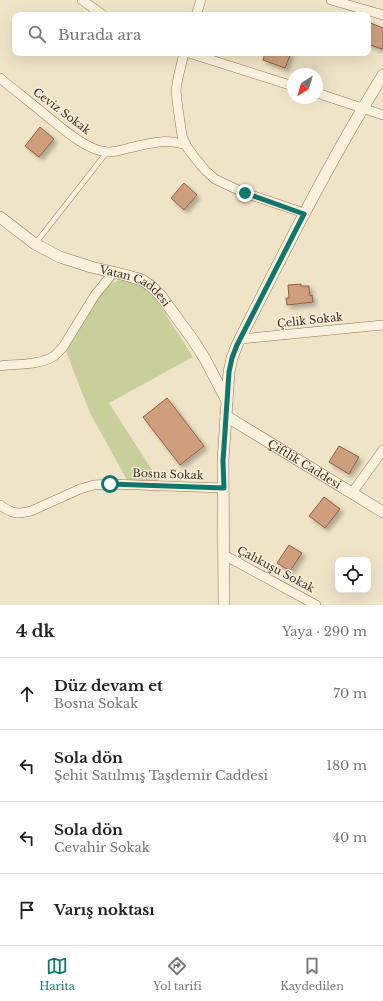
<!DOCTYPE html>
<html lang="tr">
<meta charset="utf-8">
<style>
:root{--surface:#fff;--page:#f2f2f2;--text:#202124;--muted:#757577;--line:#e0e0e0;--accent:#0f766e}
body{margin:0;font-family:"Libre Baskerville",serif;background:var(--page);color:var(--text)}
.controls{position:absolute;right:12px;bottom:12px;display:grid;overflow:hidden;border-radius:8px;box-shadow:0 4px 16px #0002}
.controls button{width:36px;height:36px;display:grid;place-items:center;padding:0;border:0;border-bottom:1px solid var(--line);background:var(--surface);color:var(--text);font:20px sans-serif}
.compass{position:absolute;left:287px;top:68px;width:36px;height:36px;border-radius:50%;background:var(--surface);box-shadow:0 4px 16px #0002;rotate:217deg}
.stop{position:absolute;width:12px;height:12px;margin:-9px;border:3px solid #0f766e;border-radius:50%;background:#fff}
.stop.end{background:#0f766e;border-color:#fff;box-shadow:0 1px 4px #0008}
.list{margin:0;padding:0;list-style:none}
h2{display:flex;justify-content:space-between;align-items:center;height:52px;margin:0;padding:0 16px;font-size:17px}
h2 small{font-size:13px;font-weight:400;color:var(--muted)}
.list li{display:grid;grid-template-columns:26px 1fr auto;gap:12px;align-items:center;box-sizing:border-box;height:72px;padding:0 16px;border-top:1px solid var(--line)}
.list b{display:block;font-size:15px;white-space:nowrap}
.list p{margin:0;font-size:13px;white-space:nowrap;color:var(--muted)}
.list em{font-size:13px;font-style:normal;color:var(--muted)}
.icon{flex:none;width:22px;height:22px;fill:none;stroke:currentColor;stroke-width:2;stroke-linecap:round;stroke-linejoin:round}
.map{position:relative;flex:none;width:383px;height:605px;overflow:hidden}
.search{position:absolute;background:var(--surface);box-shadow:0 4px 16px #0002;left:12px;right:12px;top:12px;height:44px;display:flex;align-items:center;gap:10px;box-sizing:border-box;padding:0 14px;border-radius:8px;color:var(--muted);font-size:15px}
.sheet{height:340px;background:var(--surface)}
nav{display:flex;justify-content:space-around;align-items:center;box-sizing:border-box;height:56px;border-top:1px solid var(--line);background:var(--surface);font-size:11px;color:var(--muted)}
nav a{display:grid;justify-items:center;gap:2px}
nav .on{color:var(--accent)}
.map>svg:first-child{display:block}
.green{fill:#c9cf9b}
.building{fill:#cf9f7d;stroke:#8d5f41;filter:url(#shadow)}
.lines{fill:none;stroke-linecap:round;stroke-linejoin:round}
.service-casing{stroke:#8d765c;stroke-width:5.5}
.minor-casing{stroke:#8d765c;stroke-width:10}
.tertiary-casing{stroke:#8d765c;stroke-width:12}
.service{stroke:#faf1dc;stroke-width:4.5}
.minor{stroke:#faf1dc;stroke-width:9}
.tertiary{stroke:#faf1dc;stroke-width:11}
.route{stroke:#0f766e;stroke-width:5}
.labels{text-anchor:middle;stroke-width:3;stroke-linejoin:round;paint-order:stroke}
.street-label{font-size:11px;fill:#3d2e20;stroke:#f7eed8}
</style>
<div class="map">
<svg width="383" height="605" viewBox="0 0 383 605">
<defs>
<filter id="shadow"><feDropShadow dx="3.5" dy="3.5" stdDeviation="2" flood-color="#0004"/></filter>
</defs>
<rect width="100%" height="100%" fill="#f0e4c8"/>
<path class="green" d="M123,279L140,286L152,293L193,357L109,403L159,481L127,480L90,413L66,351L98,297C105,287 111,282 123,279Z"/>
<g class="building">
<polygon points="368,22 383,28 383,46 382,49 368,44"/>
<polygon points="265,53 291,53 285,68 263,60"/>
<polygon points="40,127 54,139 39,157 25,146"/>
<polygon points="184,183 197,195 184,210 171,198"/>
<polygon points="301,284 301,286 309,286 310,296 312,295 313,302 287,305 286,298 289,298 288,285"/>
<polygon points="167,398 204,446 180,465 143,417"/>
<polygon points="339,446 359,457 349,474 329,462"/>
<polygon points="324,497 340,509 325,528 309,516"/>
<polygon points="289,545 302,553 290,571 277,563"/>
</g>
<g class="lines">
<defs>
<polyline id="service" points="35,244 107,152"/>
<g id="minor">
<polyline points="82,0 103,15"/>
<polyline points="331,0 383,15"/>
<polyline points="196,15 201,0"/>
<polyline points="184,53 178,78 176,90 177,101 182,136 187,147 195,158 206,171 215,179 223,183 245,193 304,213"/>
<polyline points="189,53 293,86"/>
<path d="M0,78C14,90 29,101 43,113C60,126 86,151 108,152C115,152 122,150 129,148C152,143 163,138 186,145"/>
<polyline points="317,93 383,115"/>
<polyline points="240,339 383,325"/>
<path d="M0,366C16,364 41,365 54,356C58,353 60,350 63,347L95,295L114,272"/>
<polyline points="352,493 383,450"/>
<path d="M0,505C11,513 17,515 31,511L80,489L94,485L110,484L223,488"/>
<polyline points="224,555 316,605"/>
</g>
<g id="tertiary">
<path id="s1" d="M0,217L35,244L60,257L91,267L125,275L142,280L151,286L161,296L193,340L205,359L227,401"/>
<path id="s2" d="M226,416L383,512"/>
<path d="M224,605L223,461L229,372L232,358L237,345C283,254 329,162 383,75"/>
</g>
</defs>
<use href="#service" class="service-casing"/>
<use href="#minor" class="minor-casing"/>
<use href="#tertiary" class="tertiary-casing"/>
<use href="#service" class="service"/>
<use href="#minor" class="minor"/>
<use href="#tertiary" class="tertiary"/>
</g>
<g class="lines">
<polyline class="route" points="110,484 224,488 223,461 229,372 232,358 237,345 304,214 245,193"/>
</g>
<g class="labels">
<g class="street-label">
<text transform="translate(62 111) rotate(37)" y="4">Ceviz Sokak</text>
<text dy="4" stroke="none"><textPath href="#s1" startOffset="154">Vatan Caddesi</textPath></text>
<text transform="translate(310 320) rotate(-6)" y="4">Çelik Sokak</text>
<text dy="4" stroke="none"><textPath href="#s2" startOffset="92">Çiftlik Caddesi</textPath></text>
<text transform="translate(168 474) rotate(2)" y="4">Bosna Sokak</text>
<text transform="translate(276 569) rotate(28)" y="4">Çalıkuşu Sokak</text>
</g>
</g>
</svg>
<div class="controls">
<button><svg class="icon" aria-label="locate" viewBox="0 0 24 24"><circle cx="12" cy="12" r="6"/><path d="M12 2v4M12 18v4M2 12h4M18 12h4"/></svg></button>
</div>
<svg class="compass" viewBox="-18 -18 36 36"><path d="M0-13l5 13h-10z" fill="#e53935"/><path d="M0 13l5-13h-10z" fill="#757577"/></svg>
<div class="stop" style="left:110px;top:484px"></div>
<div class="stop end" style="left:245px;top:193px"></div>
<div class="search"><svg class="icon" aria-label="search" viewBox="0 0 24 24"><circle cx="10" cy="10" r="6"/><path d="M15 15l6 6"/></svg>Burada ara</div>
</div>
<section class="sheet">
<h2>4 dk<small>Yaya · 290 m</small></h2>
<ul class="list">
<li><svg class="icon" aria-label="ahead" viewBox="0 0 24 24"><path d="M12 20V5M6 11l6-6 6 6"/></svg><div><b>Düz devam et</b><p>Bosna Sokak</p></div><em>70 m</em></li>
<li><svg class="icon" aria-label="left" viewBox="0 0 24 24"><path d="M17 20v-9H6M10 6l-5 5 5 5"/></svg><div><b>Sola dön</b><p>Şehit Satılmış Taşdemir Caddesi</p></div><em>180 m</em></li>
<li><svg class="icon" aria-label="left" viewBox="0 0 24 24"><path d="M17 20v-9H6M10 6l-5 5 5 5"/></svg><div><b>Sola dön</b><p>Cevahir Sokak</p></div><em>40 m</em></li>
<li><svg class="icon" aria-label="arrive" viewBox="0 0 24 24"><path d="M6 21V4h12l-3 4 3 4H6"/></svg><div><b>Varış noktası</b></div></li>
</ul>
</section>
<nav>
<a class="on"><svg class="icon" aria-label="map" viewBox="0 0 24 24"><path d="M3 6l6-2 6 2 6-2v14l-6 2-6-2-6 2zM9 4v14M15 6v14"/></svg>Harita</a>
<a><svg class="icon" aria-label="directions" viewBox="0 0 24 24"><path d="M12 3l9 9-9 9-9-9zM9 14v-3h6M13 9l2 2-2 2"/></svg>Yol tarifi</a>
<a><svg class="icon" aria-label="saved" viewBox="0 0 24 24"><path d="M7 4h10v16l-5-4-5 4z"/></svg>Kaydedilen</a>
</nav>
